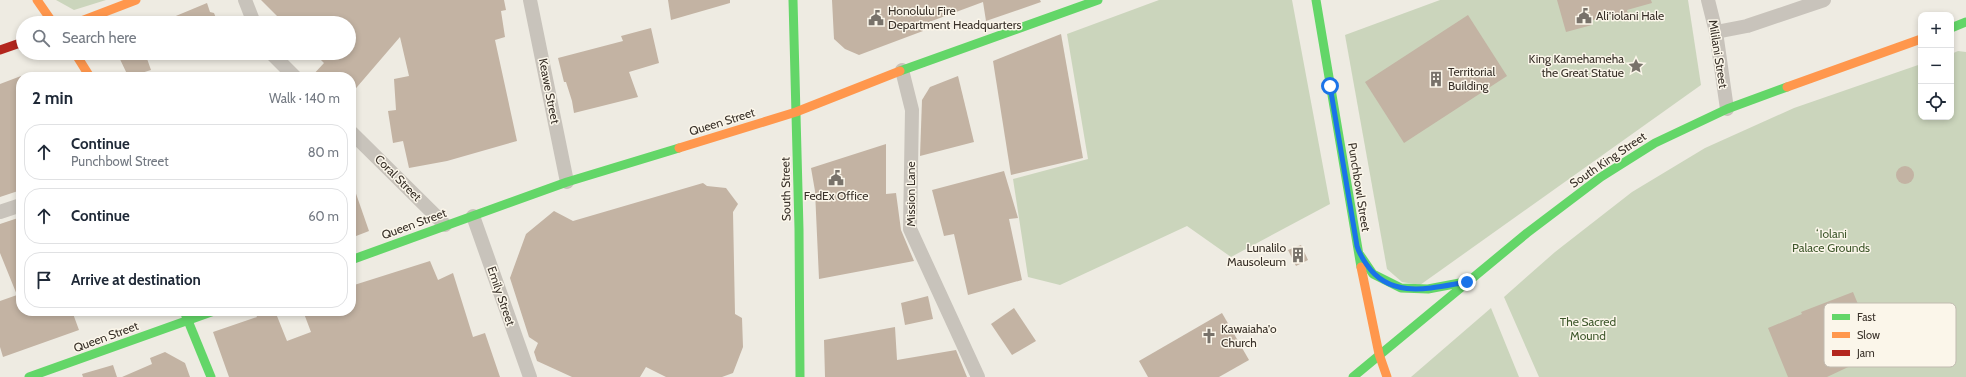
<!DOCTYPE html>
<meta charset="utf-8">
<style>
:root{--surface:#fff;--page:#f2f2f3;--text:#1f2937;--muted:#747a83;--line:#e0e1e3}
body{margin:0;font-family:Cabin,sans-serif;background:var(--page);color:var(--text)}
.controls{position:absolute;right:12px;top:12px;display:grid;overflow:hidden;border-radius:8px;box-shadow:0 2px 6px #0003}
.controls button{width:36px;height:36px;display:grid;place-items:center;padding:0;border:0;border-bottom:1px solid var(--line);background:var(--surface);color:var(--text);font:20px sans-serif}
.stop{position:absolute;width:12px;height:12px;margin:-9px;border:3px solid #1a73e8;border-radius:50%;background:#fff}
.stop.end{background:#1a73e8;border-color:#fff;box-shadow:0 1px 4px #0008}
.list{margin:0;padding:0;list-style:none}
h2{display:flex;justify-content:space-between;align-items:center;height:52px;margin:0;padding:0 16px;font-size:17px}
h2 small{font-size:13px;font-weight:400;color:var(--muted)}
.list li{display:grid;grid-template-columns:26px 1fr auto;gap:12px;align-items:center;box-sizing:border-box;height:56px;margin:0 8px 8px;padding:0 8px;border:1px solid var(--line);border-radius:16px}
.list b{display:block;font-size:15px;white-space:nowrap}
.list p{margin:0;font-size:13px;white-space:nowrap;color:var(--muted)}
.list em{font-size:13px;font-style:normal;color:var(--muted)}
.icon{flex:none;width:22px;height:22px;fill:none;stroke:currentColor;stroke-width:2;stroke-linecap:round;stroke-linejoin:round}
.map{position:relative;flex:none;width:1966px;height:377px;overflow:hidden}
.search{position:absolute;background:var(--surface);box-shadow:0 2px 6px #0003;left:16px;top:16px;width:340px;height:44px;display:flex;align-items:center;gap:10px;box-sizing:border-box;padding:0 14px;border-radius:22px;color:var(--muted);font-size:15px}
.panel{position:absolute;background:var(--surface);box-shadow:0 2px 6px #0003;left:16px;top:72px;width:340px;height:244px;border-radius:16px}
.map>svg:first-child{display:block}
.green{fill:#cbd5bc}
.building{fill:#c3b3a3}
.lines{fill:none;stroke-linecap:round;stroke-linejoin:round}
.street{stroke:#c8c3bb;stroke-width:14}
.fast{stroke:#63d668;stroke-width:9}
.slow{stroke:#ff974d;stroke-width:9}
.jam{stroke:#b3261e;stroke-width:9}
.route{stroke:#1a73e8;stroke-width:5}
.labels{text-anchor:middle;stroke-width:3;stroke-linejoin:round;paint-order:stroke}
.poi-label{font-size:12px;fill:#393129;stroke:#fbf6ea;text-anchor:start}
.street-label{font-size:12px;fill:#393129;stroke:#fbf6ea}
.park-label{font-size:12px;fill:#3f582c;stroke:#fbf6ea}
.key{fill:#fbf6ea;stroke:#c1bbb0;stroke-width:1}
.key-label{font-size:11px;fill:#393129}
</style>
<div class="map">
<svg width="1966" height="377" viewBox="0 0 1966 377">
<rect width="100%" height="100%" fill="#eeebe2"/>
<g class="green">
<polygon points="56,0 106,0 74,10"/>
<polygon points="1159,0 1292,0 1330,204 1231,257 1187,226 1060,285 1028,277 1013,179 1088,159 1067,34"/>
<polygon points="1440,0 1688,0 1701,85 1420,285 1402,282 1387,269 1345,35"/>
<polygon points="1958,51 1966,52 1966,377 1539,377 1504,297 1555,252 1632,192 1705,148 1794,108 1921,64 1921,117 1951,117 1951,54"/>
<polygon points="1491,308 1519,377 1411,377"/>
</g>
<g class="building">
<polygon points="261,0 504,0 506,10 501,11 505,37 495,40 517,141 447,161 409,168 403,141 393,143 388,111 396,110 394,79 409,76 400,37 351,94 351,77 311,77 324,63 314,53 349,53 349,23 284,23"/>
<polygon points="668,0 730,0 730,3 671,20"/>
<polygon points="832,0 1040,0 1041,2 986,21 983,2 921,25 923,31 859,55 845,49 834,39"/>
<polygon points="1557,0 1651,0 1652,3 1627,10 1628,14 1613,18 1613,15 1590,21 1592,25 1566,32"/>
<polygon points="207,3 210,12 214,13 218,23 159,23"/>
<polygon points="1468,15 1507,76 1404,143 1365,82"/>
<polygon points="651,28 659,63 629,72 638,97 574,113 572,101 566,82 564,82 558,58 623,41 621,36"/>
<polygon points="1061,34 1083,158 1011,175 993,61"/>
<polygon points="117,53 145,53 151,70 135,75 135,73 128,76"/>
<polygon points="21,76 21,190 0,197 0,84"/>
<polygon points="958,76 974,142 920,156 922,100 930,87"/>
<polygon points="886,144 886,194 896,193 901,230 914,261 819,279 815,191 811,168"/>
<circle cx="1905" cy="175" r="9"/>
<polygon points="1004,171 1018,218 1009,219 1022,280 968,295 954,234 944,236 932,190"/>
<polygon points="703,183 707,186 726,188 738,204 733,212 735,314 742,318 743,347 733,373 722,377 666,377 646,367 640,377 572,377 537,361 534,352 538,343 529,337 510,278 526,234 554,211 573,221"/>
<polygon points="353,185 369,231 351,238 351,186"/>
<polygon points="21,217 21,311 72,311 79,330 3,357 0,347 0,301 17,295 0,253 0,224"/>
<polygon points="1301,245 1308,260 1296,266 1288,250"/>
<polygon points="430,261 438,280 453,273 473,337 485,333 500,377 229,377 213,332 257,317 254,311 275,311 287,341 311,332 303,311 351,311 351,286"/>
<polygon points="1853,292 1878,353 1827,377 1788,377 1768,328 1802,314 1801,312"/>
<polygon points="928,296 933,319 905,325 901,303"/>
<polygon points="1014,308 1036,341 1012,355 991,324"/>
<polygon points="1222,313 1249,360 1219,377 1148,377 1139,361"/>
<polygon points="895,327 897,360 956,350 967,377 825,377 824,340"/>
<polygon points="165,352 185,363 190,377 122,377 152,364 150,358"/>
<polygon points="113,365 117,377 83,377 82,374"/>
</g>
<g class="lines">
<g class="street">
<polyline points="245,0 254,23"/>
<polyline points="530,0 567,182"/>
<polyline points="1708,0 1716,32 1727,109"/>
<polyline points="1716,32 1747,26 1824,0"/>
<polyline points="271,53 295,77"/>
<polyline points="902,70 912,110 910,229 978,377"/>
<polyline points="351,132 445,225"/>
<polyline points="0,212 21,205"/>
<polyline points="473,216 530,377"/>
</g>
<g class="fast">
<polyline points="793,0 799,229 800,377"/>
<polyline points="1316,0 1361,267"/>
<polyline points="1951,28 1966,22"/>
<polyline points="900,71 1098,0"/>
<polyline points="1360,255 1373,274 1401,288 1428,289 1465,282"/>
<polyline points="351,260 567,182 679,148"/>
<polyline points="184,311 211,377"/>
<polyline points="29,377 214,311"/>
<polyline points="1353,377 1527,233 1601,177 1655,143 1727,109 1787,87"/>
</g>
<g class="slow">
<polyline points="37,0 53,23"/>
<polyline points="76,23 136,0"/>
<polyline points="75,53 90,77"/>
<polyline points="1787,87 1921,39"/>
<polyline points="679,148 796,112 900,71"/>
<polyline points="1361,267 1379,354 1387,377"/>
</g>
<polyline class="jam" points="0,50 23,42"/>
</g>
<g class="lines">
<path class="route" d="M1330,86L1357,246C1359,253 1362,258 1367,265C1391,300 1431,288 1467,282"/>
</g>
<defs>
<symbol id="civic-bare" viewBox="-9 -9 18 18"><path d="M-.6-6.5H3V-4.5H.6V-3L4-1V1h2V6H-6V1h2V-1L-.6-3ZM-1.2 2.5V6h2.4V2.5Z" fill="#78726a" stroke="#fbf6ea" stroke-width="2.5" paint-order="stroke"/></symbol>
<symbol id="sight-bare" viewBox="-9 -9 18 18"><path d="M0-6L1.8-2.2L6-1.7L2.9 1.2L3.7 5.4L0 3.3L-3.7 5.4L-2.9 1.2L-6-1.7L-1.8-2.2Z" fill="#78726a" stroke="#fbf6ea" stroke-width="2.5" paint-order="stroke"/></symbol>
<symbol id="building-bare" viewBox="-9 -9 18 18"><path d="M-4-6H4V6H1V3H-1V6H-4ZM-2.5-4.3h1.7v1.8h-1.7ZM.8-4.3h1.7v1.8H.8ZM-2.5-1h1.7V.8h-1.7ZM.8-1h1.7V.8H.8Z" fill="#78726a" stroke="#fbf6ea" stroke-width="2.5" paint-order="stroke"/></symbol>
<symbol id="church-bare" viewBox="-9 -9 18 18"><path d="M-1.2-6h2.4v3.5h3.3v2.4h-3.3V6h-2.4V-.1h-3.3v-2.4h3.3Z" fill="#78726a" stroke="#fbf6ea" stroke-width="2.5" paint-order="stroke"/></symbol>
</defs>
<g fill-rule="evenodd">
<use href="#civic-bare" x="1573" y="5" width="22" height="22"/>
<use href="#civic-bare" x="865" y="7" width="22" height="22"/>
<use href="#sight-bare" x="1625" y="55" width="22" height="22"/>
<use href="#building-bare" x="1425" y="68" width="22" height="22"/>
<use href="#civic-bare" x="825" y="167" width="22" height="22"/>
<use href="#building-bare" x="1287" y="244" width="22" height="22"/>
<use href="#church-bare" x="1198" y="325" width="22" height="22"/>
</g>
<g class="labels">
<g class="poi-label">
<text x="888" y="15">Honolulu Fire<tspan x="888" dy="14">Department Headquarters</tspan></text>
<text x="1596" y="20">Ali'iolani Hale</text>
<text x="1624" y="63" text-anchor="end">King Kamehameha<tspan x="1624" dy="14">the Great Statue</tspan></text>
<text x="1448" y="76">Territorial<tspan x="1448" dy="14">Building</tspan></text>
<text x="836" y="200" text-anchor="middle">FedEx Office</text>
<text x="1286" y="252" text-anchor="end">Lunalilo<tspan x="1286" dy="14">Mausoleum</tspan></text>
<text x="1221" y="333">Kawaiaha'o<tspan x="1221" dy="14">Church</tspan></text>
</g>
<g class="street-label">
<text transform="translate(1718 54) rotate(81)" y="4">Mililani Street</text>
<text transform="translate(549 91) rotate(79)" y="4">Keawe Street</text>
<text transform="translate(722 122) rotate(-17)" y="4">Queen Street</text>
<text transform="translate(1608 160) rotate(-34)" y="4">South King Street</text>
<text transform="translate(398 178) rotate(45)" y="4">Coral Street</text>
<text transform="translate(1359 187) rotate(81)" y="4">Punchbowl Street</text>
<text transform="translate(786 189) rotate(-91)" y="4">South Street</text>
<text transform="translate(911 194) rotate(-90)" y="4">Mission Lane</text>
<text transform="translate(414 224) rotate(-20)" y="4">Queen Street</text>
<text transform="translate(501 296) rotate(71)" y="4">Emily Street</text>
<text transform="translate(106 337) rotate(-20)" y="4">Queen Street</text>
</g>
<g class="park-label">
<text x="1831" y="238">ʻIolani<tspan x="1831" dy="14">Palace Grounds</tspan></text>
<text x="1588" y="326">The Sacred<tspan x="1588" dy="14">Mound</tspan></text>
</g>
</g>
<rect x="1824" y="303" width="132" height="64" rx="6" class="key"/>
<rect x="1832" y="314" width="18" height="6" fill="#63d668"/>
<rect x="1832" y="332" width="18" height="6" fill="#ff974d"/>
<rect x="1832" y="350" width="18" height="6" fill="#b3261e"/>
<g class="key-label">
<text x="1857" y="321">Fast</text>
<text x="1857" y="339">Slow</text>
<text x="1857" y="357">Jam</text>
</g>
</svg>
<div class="controls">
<button>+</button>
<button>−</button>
<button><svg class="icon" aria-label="locate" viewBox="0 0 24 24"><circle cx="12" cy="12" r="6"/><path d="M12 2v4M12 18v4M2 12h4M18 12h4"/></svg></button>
</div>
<div class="stop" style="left:1330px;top:86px"></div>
<div class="stop end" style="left:1467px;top:282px"></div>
<div class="search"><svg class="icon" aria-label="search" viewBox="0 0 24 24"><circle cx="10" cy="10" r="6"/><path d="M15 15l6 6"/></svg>Search here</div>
<section class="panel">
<h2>2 min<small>Walk · 140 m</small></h2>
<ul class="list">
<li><svg class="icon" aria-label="ahead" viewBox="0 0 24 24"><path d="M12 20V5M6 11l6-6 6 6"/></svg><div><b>Continue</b><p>Punchbowl Street</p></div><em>80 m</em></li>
<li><svg class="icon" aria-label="ahead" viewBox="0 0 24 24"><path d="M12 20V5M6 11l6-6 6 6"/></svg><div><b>Continue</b></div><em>60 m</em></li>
<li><svg class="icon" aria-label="arrive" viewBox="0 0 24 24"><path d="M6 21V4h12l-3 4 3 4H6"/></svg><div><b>Arrive at destination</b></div></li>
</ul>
</section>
</div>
